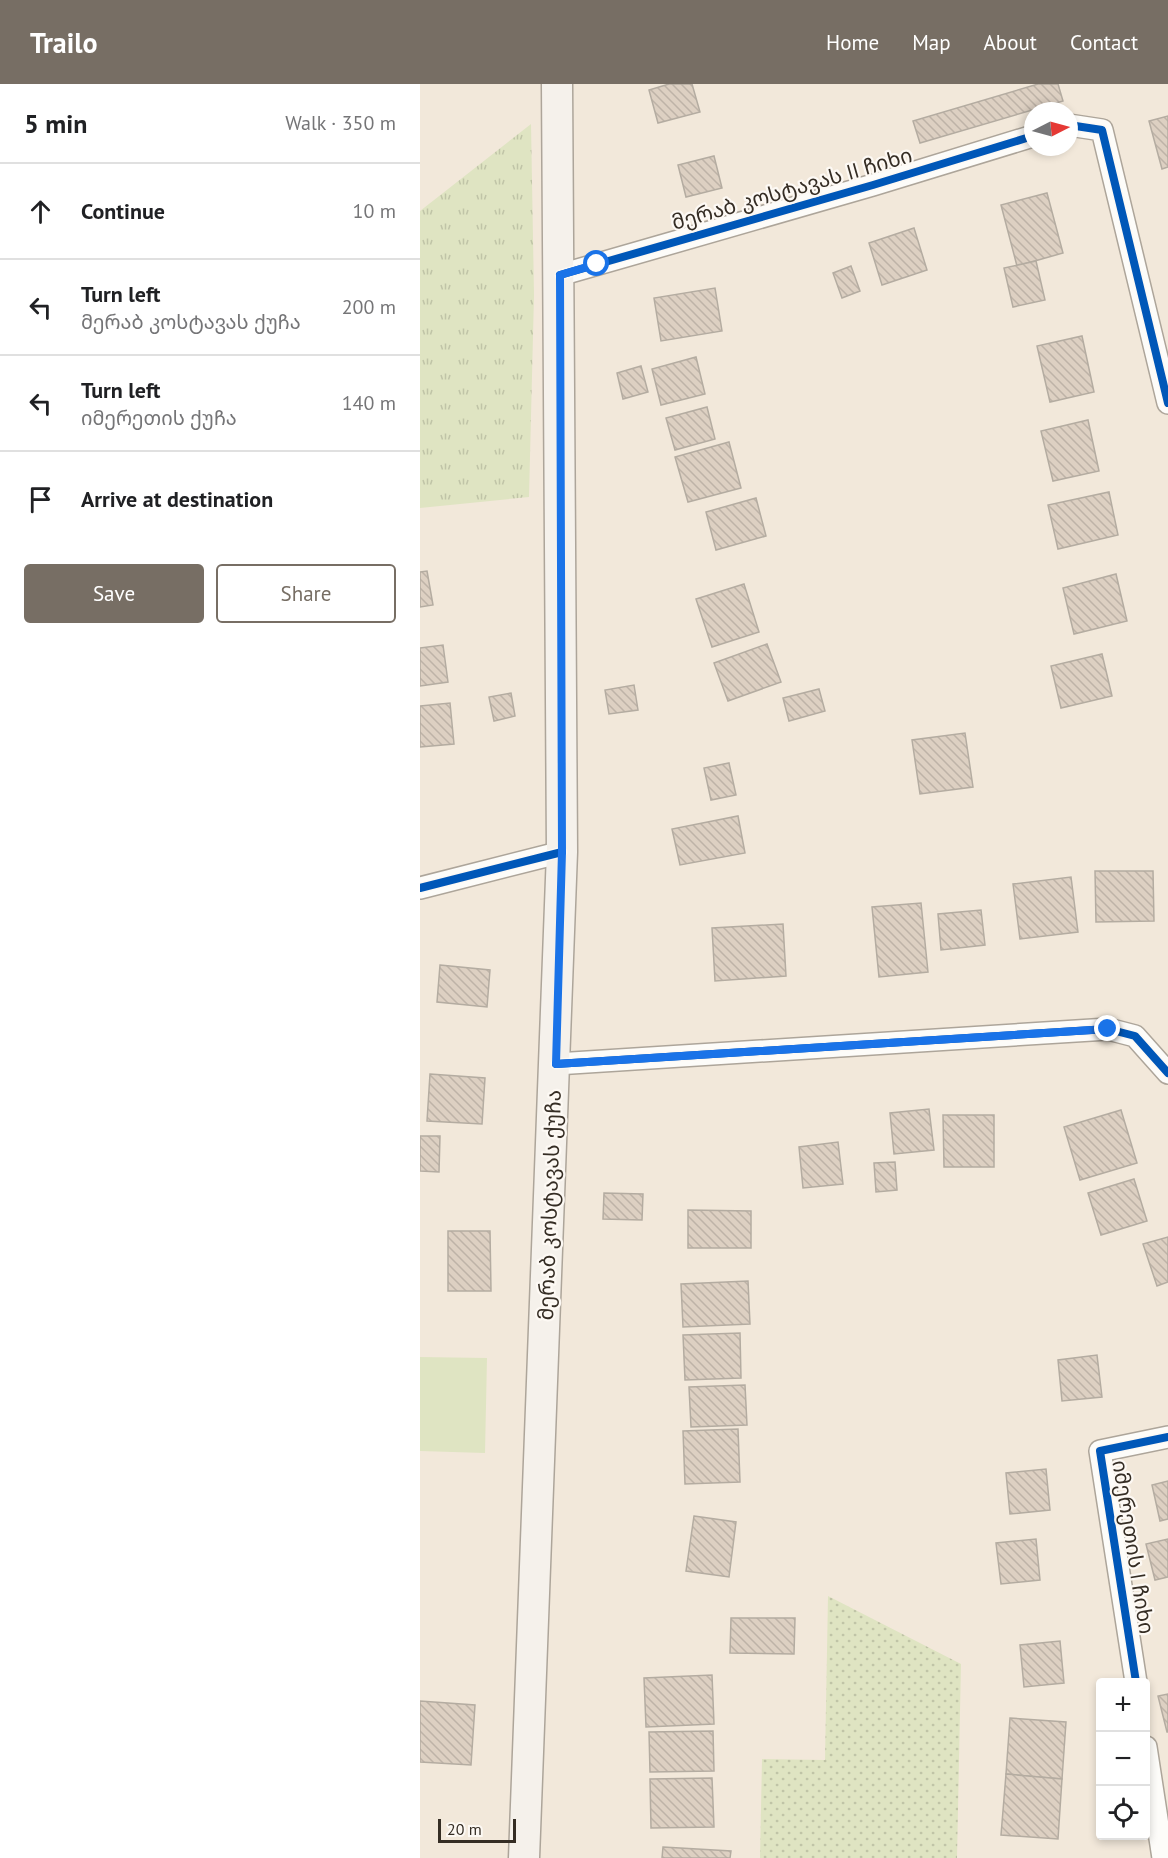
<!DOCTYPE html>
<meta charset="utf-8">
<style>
:root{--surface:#fff;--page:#f6f6f6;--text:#202124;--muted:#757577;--line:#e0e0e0;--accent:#776e64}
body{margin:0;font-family:"PT Sans","Noto Sans Georgian",sans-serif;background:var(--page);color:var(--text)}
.controls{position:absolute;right:18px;bottom:18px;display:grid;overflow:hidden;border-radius:6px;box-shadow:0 3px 9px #0003}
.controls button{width:54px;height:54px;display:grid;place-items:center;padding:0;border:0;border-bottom:2px solid var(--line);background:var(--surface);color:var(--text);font:30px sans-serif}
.compass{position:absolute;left:604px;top:18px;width:54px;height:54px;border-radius:50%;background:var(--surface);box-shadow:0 3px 9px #0003;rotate:84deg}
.scale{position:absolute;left:18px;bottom:15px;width:78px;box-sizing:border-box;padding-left:6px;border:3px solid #352d24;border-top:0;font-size:16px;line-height:21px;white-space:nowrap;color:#352d24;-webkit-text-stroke:4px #fdf9f4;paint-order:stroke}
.stop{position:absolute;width:18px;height:18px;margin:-14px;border:4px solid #1a73e8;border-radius:50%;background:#fff}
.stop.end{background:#1a73e8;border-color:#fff;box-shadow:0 2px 6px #0008}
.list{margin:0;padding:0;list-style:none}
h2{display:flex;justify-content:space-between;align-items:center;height:78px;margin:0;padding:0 24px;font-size:26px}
h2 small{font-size:20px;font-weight:400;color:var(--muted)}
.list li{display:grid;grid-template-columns:39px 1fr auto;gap:18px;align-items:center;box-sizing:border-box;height:96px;padding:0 24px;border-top:2px solid var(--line)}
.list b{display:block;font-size:22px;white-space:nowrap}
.list p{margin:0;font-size:20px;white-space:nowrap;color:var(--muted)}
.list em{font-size:20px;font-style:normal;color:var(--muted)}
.actions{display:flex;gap:12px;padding:18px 24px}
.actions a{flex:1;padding:14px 0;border:2px solid var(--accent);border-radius:6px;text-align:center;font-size:21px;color:var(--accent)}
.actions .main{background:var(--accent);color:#fff}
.icon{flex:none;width:33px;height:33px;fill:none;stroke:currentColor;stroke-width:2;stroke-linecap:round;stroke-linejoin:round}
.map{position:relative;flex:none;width:748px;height:1774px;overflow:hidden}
header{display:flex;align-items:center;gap:36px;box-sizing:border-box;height:84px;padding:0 30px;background:var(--accent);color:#fff}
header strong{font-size:28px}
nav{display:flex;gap:33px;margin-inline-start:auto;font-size:21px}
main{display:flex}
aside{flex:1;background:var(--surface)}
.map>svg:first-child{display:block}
.grass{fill:url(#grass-tufts)}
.park{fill:#dfe4c2}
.garden{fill:url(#garden-dots)}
.building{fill:url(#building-back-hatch);stroke:#b4aca1;stroke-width:1.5}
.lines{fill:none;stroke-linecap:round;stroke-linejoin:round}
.minor-casing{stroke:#ada59a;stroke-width:24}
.secondary-casing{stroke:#ada59a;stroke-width:33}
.minor{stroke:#fdfcf9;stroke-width:21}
.secondary{stroke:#f5f1eb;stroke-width:30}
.cycleway-casing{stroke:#fdf9f4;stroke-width:11}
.cycleway{stroke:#0057b8;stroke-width:8}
.route{stroke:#1a73e8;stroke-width:8}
.labels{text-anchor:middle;stroke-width:4.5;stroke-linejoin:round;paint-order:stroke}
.street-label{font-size:21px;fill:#352d24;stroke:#fdf9f4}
</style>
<header>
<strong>Trailo</strong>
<nav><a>Home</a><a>Map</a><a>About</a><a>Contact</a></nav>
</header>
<main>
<aside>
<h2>5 min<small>Walk · 350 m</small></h2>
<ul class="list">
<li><svg class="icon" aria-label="ahead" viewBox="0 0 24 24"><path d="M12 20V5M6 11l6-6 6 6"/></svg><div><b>Continue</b></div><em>10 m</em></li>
<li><svg class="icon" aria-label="left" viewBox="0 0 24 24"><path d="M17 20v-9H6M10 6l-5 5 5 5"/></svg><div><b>Turn left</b><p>მერაბ კოსტავას ქუჩა</p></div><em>200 m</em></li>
<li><svg class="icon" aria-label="left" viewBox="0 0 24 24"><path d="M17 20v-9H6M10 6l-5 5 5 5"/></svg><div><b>Turn left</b><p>იმერეთის ქუჩა</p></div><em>140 m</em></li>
<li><svg class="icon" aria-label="arrive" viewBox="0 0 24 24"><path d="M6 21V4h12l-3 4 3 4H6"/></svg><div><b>Arrive at destination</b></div></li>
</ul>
<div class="actions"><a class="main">Save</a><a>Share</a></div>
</aside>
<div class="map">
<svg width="748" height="1774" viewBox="0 0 748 1774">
<defs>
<pattern id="grass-tufts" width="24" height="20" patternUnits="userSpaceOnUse" patternTransform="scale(1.5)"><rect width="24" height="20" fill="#dfe4c2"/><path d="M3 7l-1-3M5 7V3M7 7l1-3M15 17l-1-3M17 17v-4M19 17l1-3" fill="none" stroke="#c0c4a7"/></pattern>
<pattern id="garden-dots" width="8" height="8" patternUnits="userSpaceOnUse" patternTransform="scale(1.5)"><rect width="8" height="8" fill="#dfe4c2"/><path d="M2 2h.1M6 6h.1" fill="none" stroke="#c0c4a7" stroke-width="1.8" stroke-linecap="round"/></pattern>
<pattern id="building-back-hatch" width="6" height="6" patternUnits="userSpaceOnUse" patternTransform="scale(1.5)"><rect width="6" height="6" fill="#ddd0c2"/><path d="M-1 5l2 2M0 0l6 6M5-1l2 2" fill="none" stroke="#beb3a7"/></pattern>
</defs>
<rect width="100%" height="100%" fill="#f2e8da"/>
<polygon class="grass" points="111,40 114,211 109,413 0,424 0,127"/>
<polygon class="park" points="0,1273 67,1274 65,1369 0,1367"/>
<polygon class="garden" points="408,1512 541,1580 537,1774 340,1774 342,1675 405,1676"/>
<g class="building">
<polygon points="249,0 272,0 280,28 238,39 229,6"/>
<polygon points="618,0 638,0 643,17 500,59 493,37"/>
<polygon points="748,32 748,83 742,85 729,37"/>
<polygon points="294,72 302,104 266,113 258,81"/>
<polygon points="627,109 643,169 597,182 581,121"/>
<polygon points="494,144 507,186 462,201 449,159"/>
<polygon points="616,177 625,216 593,223 584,184"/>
<polygon points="431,182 440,207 422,214 413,189"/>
<polygon points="295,204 302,247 241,257 234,214"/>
<polygon points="662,252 674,308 630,318 617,262"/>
<polygon points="276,273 285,310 241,321 232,285"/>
<polygon points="221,282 228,308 203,315 197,289"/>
<polygon points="287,323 295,355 255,366 246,334"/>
<polygon points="668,336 679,387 633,397 621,347"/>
<polygon points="309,358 321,404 268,418 255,373"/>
<polygon points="689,408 698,451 638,465 628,421"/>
<polygon points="336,414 346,452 296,466 286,428"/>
<polygon points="7,487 13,521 0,523 0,488"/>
<polygon points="696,490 707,537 654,550 643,504"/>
<polygon points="324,500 339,548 292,563 276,515"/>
<polygon points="347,560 361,598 308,617 294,579"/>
<polygon points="23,561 28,598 0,602 0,564"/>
<polygon points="682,570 692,612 641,624 631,582"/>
<polygon points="214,601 218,626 189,630 185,606"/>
<polygon points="399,605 405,627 369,637 363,614"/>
<polygon points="91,609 95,632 74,637 69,613"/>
<polygon points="30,619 34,660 0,663 0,622"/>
<polygon points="545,649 553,703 500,710 492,656"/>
<polygon points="309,679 316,711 291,716 284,684"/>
<polygon points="318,732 325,769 260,781 252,745"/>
<polygon points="675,787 733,787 734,837 676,838"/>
<polygon points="651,793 658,848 600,855 593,800"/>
<polygon points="501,819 508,888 459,893 452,823"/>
<polygon points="561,826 565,861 521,866 518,830"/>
<polygon points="363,840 366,892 295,897 292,844"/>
<polygon points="20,881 70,886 67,923 17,918"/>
<polygon points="10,990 65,994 62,1040 7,1037"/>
<polygon points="509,1025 514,1066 474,1070 470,1029"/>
<polygon points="701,1026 717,1079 660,1096 644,1043"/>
<polygon points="523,1031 574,1031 574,1083 524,1083"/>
<polygon points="0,1052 20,1052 19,1088 0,1087"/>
<polygon points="418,1058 423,1100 383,1104 379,1063"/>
<polygon points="475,1078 477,1106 456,1108 454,1079"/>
<polygon points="714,1095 727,1137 681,1151 668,1109"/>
<polygon points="184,1109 223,1110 222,1136 183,1135"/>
<polygon points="268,1126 331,1127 331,1164 268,1164"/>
<polygon points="28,1147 70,1147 71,1207 28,1207"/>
<polygon points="748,1153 748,1198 737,1202 723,1160"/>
<polygon points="328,1197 330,1240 263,1243 261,1200"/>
<polygon points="320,1249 321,1294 265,1296 263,1251"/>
<polygon points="677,1271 682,1313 642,1317 638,1276"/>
<polygon points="325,1301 327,1341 271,1343 269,1303"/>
<polygon points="318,1345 320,1398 265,1400 263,1347"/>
<polygon points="626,1385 630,1426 590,1430 586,1389"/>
<polygon points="748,1397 748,1435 740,1437 732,1401"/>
<polygon points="274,1432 316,1438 309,1493 266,1487"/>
<polygon points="616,1455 620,1496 581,1500 576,1459"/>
<polygon points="748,1455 748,1493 735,1496 726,1460"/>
<polygon points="311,1534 375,1534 374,1570 310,1569"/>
<polygon points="640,1557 644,1599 604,1603 600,1561"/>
<polygon points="292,1591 294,1640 226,1643 224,1594"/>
<polygon points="748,1610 748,1648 747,1648 738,1612"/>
<polygon points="0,1617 55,1621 51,1681 0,1678"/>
<polygon points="590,1634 646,1638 642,1695 586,1690"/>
<polygon points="293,1647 294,1687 230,1688 229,1648"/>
<polygon points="586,1690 642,1695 638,1755 581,1751"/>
<polygon points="292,1694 294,1743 231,1744 230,1695"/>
<polygon points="243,1763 311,1767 310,1774 242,1774"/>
</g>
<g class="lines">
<defs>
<g id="minor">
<polyline points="649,41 682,46 748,319"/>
<polyline points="140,191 453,101 613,52"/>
<polyline points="0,804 142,768"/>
<polyline points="136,980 688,945 715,952 748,989"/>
<polyline points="716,1598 680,1367 748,1353"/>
<polyline points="726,1663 743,1774"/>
</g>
<polyline id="secondary" points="104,1774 142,768 137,0"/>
</defs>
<use href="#minor" class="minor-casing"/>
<use href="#secondary" class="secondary-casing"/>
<use href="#minor" class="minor"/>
<use href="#secondary" class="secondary"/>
<defs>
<g id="cycleway">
<polyline points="649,41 682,46 748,319"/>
<polyline points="140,191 453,101 613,52"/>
<polyline points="0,804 142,768"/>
<polyline points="136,980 688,945 715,952 748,989"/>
<polyline points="716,1598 680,1367 748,1353"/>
</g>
</defs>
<use href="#cycleway" class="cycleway-casing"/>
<use href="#cycleway" class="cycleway"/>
</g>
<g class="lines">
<polyline class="route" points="177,180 140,191 142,768 136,980 688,945"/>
</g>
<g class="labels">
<g class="street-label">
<text transform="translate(372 105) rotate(-16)" y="7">მერაბ კოსტავას II ჩიხი</text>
<text transform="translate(130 1121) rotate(-88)" y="7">მერაბ კოსტავას ქუჩა</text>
<text transform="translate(713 1463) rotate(81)" y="7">იმერეთის I ჩიხი</text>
</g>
</g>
</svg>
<div class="controls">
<button>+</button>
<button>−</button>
<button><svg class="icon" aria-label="locate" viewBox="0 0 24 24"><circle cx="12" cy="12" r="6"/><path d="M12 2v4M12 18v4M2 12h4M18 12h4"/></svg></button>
</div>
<svg class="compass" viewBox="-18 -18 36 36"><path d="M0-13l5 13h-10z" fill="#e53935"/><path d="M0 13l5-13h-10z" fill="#757577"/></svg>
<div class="scale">20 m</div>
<div class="stop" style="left:177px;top:180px"></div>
<div class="stop end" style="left:688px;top:945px"></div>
</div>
</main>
